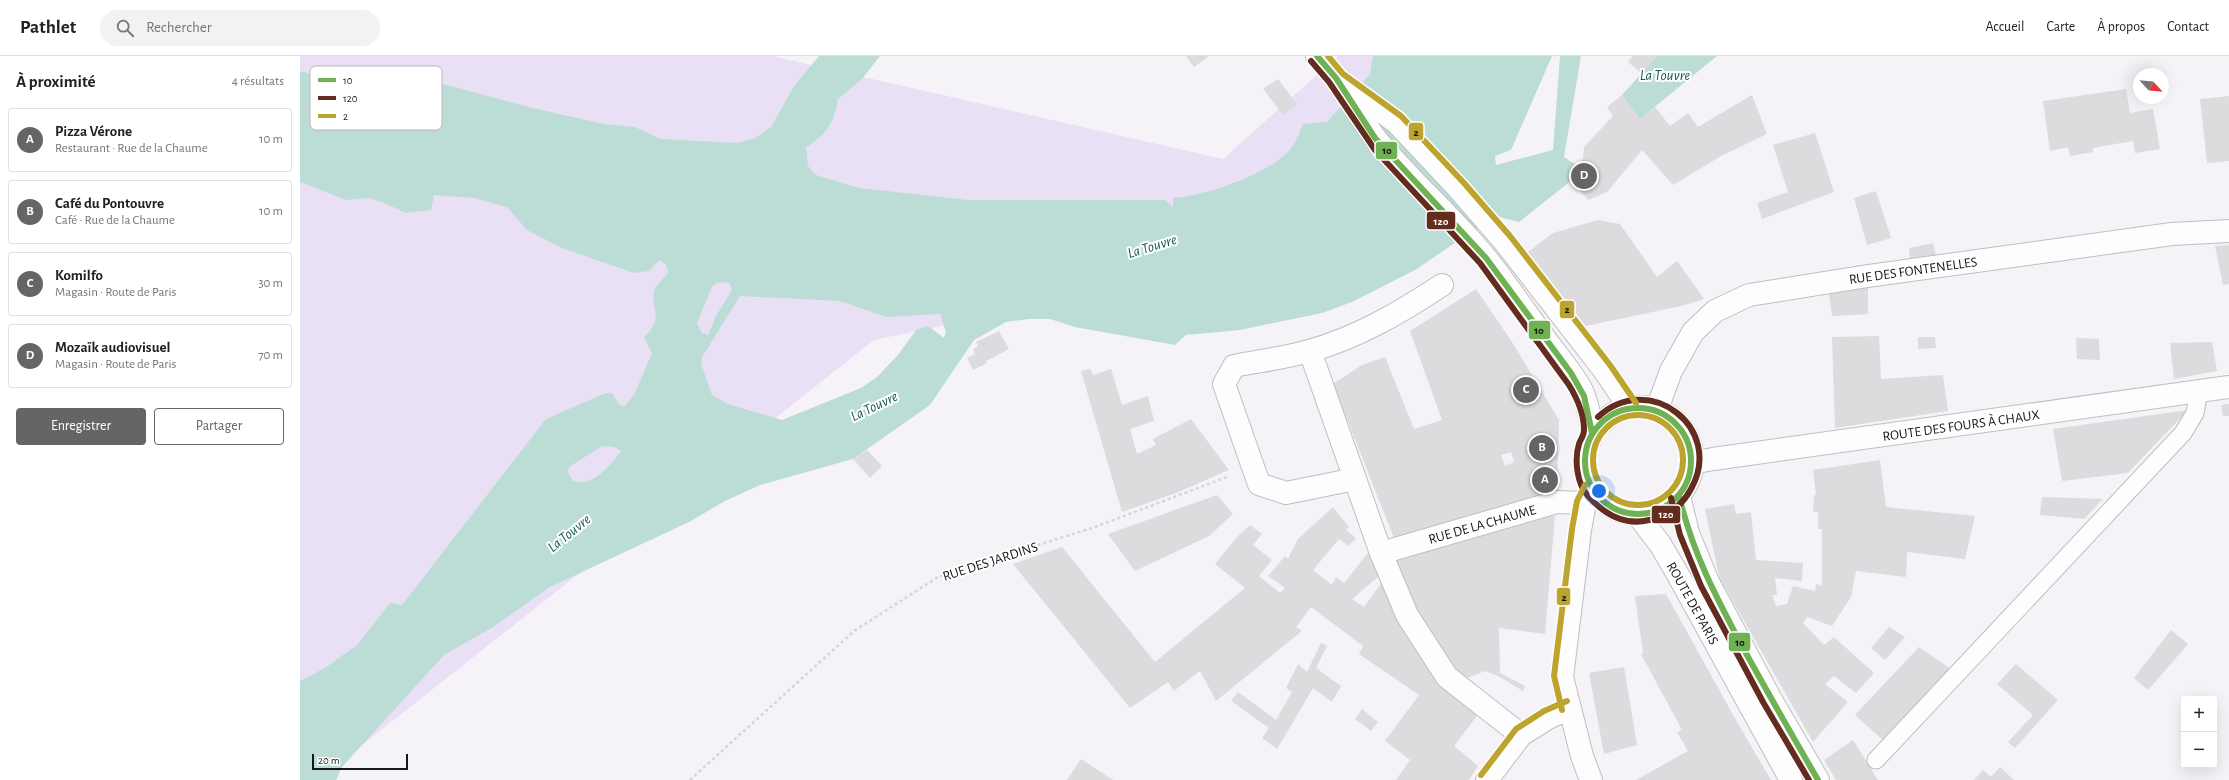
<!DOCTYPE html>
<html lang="fr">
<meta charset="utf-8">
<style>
:root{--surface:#fff;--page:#f2f2f2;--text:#222;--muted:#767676;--line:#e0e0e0;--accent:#656466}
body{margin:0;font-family:"Alegreya Sans",sans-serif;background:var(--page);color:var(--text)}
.controls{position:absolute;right:12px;bottom:12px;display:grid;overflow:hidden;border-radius:4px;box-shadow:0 4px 16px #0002}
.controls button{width:36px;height:36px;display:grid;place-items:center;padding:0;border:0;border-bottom:1px solid var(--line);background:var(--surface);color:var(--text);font:20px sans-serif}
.compass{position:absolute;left:1833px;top:12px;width:36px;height:36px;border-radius:50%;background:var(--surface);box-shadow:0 4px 16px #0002;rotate:116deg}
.scale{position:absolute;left:12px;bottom:10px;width:96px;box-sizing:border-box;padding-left:4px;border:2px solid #171718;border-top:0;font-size:11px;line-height:14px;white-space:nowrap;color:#171718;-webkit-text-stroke:3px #fff;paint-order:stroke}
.you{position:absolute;left:1299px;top:435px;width:14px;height:14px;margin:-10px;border:3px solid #fff;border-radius:50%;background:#1a73e8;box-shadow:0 0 0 6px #1a73e833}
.badge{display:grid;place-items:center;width:26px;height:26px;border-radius:50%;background:var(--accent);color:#fff;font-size:13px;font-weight:700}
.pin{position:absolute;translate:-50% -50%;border:2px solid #fff;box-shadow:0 1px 4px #0006}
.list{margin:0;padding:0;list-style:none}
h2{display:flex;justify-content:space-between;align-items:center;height:52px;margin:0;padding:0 16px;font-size:17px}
h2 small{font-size:13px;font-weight:400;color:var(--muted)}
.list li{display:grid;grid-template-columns:26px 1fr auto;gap:12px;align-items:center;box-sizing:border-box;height:64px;margin:0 8px 8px;padding:0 8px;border:1px solid var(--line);border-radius:4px}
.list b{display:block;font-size:15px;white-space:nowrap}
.list p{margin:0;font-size:13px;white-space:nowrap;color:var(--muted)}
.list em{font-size:13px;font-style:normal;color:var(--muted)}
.actions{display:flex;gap:8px;padding:12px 16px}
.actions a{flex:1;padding:9px 0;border:1px solid var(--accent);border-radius:4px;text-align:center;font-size:14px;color:var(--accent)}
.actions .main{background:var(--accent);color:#fff}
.icon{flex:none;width:22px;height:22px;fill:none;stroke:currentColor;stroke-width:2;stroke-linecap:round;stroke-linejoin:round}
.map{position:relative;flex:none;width:1929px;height:724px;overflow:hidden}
header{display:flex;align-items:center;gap:24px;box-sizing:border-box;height:56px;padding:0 20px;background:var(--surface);border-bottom:1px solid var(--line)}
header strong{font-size:19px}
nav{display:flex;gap:22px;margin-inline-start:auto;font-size:14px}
.search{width:280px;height:36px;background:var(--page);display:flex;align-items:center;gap:10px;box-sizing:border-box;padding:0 14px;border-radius:22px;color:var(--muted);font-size:15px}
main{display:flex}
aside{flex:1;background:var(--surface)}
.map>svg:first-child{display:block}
.green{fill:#e9e0f5}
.water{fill:#bbddd5;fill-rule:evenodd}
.building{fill:#dcdbde;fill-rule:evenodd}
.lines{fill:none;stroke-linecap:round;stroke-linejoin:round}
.lane-casing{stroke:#bfbec0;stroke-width:19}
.street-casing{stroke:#bfbec0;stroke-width:24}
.secondary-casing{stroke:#bfbec0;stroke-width:24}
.path{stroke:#d5d4d6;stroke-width:2.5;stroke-dasharray:3 3;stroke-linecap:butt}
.lane{stroke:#fefdfe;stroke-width:17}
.street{stroke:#fefdfe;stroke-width:22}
.secondary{stroke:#fefdfe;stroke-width:22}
.bus-1-casing{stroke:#fff;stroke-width:9}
.bus-2-casing{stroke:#fff;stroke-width:9}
.bus-3-casing{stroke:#fff;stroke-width:9}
.bus-1{stroke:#6eb253;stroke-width:6}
.bus-2{stroke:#632c1e;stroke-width:6}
.bus-3{stroke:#bca42e;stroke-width:6}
.labels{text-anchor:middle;stroke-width:4;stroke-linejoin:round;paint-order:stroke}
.street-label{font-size:14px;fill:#171718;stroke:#fff}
.water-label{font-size:15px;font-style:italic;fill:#17594c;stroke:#fff}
.key{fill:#fff;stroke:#b9b9ba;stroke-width:1}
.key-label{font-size:11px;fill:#171718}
.line-badge{stroke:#fff;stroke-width:1.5}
.badge-label{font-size:11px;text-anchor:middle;font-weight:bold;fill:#fff}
.pale-badge-label{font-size:11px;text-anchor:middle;font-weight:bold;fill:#111}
</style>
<header>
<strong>Pathlet</strong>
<div class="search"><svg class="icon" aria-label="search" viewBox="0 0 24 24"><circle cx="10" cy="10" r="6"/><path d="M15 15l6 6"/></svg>Rechercher</div>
<nav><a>Accueil</a><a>Carte</a><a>À propos</a><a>Contact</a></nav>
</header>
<main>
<aside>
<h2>À proximité<small>4 résultats</small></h2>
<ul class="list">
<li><span class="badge">A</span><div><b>Pizza Vérone</b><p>Restaurant · Rue de la Chaume</p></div><em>10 m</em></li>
<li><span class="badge">B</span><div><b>Café du Pontouvre</b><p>Café · Rue de la Chaume</p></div><em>10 m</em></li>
<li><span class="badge">C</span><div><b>Komilfo</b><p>Magasin · Route de Paris</p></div><em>30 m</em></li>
<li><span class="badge">D</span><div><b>Mozaïk audiovisuel</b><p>Magasin · Route de Paris</p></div><em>70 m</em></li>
</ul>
<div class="actions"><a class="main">Enregistrer</a><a>Partager</a></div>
</aside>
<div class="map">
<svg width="1929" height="724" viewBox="0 0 1929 724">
<rect width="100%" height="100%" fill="#f5f3f7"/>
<polygon class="green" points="0,0 472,0 923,103 1038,0 1166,0 833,230 574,284 18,724 0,724"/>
<g class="water">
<path d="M519,0H580L562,23L538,43C535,65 526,80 506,91L508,110L516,119L559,132L668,144H865L873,151V142C903,141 975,116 992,91C997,84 1000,75 1003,68L1027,66L1070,18L1073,0H1252L1211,94L1195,100L1196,109L1253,94L1260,0H1281L1264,101L1276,109L1272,124L1219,166L1195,160L1115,214L1052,246L1022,257L940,274L886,279L875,289L775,271L750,263H728L706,266L674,284L630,349L553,403L460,429L423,446L391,465L250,531L193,571L144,599L42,711L36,724H0V625L25,612L57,589L90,547L102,549L246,363L306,337H312L319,349L325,350L335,337L352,297L344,281C367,260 348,253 355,232L368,217L366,208L359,204L349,215L334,217L262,192L227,174L207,151L173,142L134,139L131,154L106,157L82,146L68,142L46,144L0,126V15L42,27L136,26L229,51L303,68L335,71L360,83L437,87L456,82L471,71L494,30ZM429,226L432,234L416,260L408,279L401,276L397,267L412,231L416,227ZM440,240L540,245L586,261L640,258L646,276L644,282C638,278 634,273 627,270L616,274L598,299L577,321L561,332L482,364L428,348L412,339L401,308L402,301ZM302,390L314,391L321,395C311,409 292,432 273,425L268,416L269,411Z"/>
<polygon points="1357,0 1417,0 1340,63 1322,39"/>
</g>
<g class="building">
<polygon points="886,0 909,0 894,11"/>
<polygon points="1333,0 1357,0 1342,18 1328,6"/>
<polygon points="978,23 997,48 983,59 963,33"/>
<polygon points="1826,33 1830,57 1853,53 1860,93 1835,97 1833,85 1793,92 1793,96 1770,100 1768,91 1750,95 1743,45"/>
<polygon points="1322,39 1340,63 1355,51 1370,70 1388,57 1398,71 1452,39 1467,78 1421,100 1373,129 1342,94 1307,136 1288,144 1272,124 1276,109 1283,103 1284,91 1313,60 1307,51"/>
<polygon points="1929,40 1929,105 1907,107 1900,43"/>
<polygon points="1515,77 1534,136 1462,163 1457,147 1488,136 1473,89"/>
<polygon points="1576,135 1591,182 1567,189 1554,142"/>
<polygon points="1298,164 1320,168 1357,221 1377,205 1404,243 1381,250 1281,271 1267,247 1262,250 1224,199 1253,177"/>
<polygon points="1633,187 1636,200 1610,203 1609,192"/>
<polygon points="1929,189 1929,228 1923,229 1915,190"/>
<polygon points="1568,229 1568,258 1532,260 1529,238"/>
<path d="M1176,233L1212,286L1259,364L1257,433L1148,468L1094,482L1033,328L1062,309L1085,301L1114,373L1142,364L1110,275ZM1211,396L1214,406L1205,410L1201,399Z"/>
<polygon points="699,275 709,293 686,305 687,307 673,314 667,302 675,298 673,293 678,290 676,286"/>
<polygon points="1579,280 1581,323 1643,319 1648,355 1535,372 1532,281"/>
<polygon points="1618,281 1635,281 1636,292 1618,293"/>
<polygon points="1776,282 1799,283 1800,304 1777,303"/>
<polygon points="1912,286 1917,315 1874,323 1870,287"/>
<polygon points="790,313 793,319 811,313 822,349 848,340 854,365 830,373 837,398 856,389 853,383 891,363 929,414 876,437 822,456 781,315"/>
<polygon points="1929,348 1929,360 1923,360 1921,349"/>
<polygon points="1888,354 1828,417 1762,425 1753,373"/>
<polygon points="567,394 582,410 570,422 553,403"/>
<polygon points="1580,404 1586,451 1675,460 1665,503 1607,496 1606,521 1556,515 1551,541 1532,570 1507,561 1503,567 1524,589 1534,581 1574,617 1556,637 1534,620 1525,628 1548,646 1513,686 1419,521 1405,453 1434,448 1436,458 1451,456 1456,504 1503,507 1502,525 1475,522 1477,539 1472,539 1476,550 1487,548 1493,530 1515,535 1516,528 1522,530 1522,473 1518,473 1518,456 1513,456 1514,439 1516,439 1513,414"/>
<polygon points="917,439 933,458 909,480 835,515 808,478"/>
<polygon points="1742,441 1803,443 1784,463 1740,459"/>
<polygon points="1033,451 1049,471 1046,474 1056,482 1049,490 1039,483 1013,514 1032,529 1036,521 1044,527 1068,497 1079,520 1052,543 1064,551 1082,526 1107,581 1149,634 1177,660 1154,690 1178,710 1169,724 1096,724 1110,704 1085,685 1119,639 1059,598 1063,590 1011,551 996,571 1002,575 916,645 900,615 874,635 868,626 830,652 713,508 762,491 855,606 945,532 915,508 939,479 950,469 962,478 953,489 972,504 959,520 980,537 985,532 968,520 985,500 988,503 998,483"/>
<polygon points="1255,460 1245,578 1199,572 1200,617 1225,630 1223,635 1198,620 1185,615 1160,625 1121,563 1092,505 1227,462"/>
<polygon points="1366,538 1437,666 1471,724 1336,724 1388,695 1377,676 1382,674 1341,598 1343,597 1335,540"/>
<polygon points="1589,571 1605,581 1585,604 1571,592"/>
<polygon points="1871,574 1888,588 1848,634 1834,622"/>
<polygon points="1021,587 1027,590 1016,612 1041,630 1032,646 1013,632 977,693 962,682 969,672 931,645 938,636 976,664 992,636 986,632 998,608 1007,616"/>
<polygon points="1619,591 1652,614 1585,686 1555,659"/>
<polygon points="1716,608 1758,644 1715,692 1708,686 1733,659 1697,628"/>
<polygon points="1324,611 1337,689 1304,698 1289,617"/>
<polygon points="1062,653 1078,666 1071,675 1055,663"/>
<polygon points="1553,684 1578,724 1536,724 1524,704"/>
<polygon points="781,703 813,724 767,724"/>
<polygon points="1700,711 1714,724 1674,724 1683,714 1691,721"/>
</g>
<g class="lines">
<defs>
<polyline id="lane" points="1576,704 1883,377 1895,357 1899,335"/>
<g id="street">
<polyline points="1010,295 1081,497 1107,559 1147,621 1221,679"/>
<polyline points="1357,353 1371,315 1393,276 1415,255 1449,239 1568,220 1872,178 1929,175"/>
<path d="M1055,423L986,437L959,428L924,328L934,310C959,305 985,302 1009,295C1057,282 1101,256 1142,229"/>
<polyline points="1081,497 1257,446 1285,447"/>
</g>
<g id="secondary">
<path d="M1017,0C1024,8 1032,16 1038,25C1053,45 1064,70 1081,89C1114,128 1153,162 1186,202C1207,228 1226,257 1246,284C1256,298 1277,322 1283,337C1286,344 1293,370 1292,377C1292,382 1287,387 1286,392C1283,404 1285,425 1294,435C1299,439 1304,445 1309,449C1329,464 1363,459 1379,439C1425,384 1344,311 1292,377"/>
<polyline points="1048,31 1096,66 1158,132 1204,185 1304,314 1329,351"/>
<polyline points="1392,407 1413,403 1929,331"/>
<polyline points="1379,440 1388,477 1408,526 1470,642 1518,724"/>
<polyline points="1337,458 1360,488 1377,517 1491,724"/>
<polyline points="1187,724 1221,679 1248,662 1270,652"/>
<polyline points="1291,724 1282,700 1262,621 1280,474 1285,447 1292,432"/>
</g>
</defs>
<use href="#lane" class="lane-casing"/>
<use href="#street" class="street-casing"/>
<use href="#secondary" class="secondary-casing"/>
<polyline class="path" points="390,724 554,575 638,521 795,471 927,421"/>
<use href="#lane" class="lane"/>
<use href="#street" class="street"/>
<use href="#secondary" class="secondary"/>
<defs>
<g id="bus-1">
<polyline points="1017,0 1036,22 1075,82 1186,202 1271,317 1284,340 1292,377"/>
<circle cx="1338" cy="405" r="53"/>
<path d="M1379,440C1393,497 1414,537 1441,588C1466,634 1492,679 1518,724"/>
</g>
<g id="bus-2">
<path d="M1011,5L1029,26L1075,94L1180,207L1269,329C1277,342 1284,359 1284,374C1284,380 1280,384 1279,388C1274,404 1277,428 1288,440C1304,458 1325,470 1349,464C1369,460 1382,450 1391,433C1425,372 1349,314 1298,361"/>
<polyline points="1371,442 1380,479 1401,530 1463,646 1509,724"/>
</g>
<g id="bus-3">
<polyline points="1028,0 1043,18 1101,60 1164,127 1210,180 1310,309 1336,347"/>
<circle cx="1338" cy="404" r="45"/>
<polyline points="1262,654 1254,620 1272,473 1277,445 1285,429"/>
<polyline points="1181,719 1216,673 1244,655 1267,645"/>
</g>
</defs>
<use href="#bus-1" class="bus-1-casing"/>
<use href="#bus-2" class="bus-2-casing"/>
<use href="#bus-3" class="bus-3-casing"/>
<use href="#bus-1" class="bus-1"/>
<use href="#bus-2" class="bus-2"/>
<use href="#bus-3" class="bus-3"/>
</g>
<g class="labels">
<g class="street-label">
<text transform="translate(1613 214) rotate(-8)" y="5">RUE DES FONTENELLES</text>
<text transform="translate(1661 369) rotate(-8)" y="5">ROUTE DES FOURS À CHAUX</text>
<text transform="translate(1182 468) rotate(-16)" y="5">RUE DE LA CHAUME</text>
<text transform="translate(690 505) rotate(-18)" y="5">RUE DES JARDINS</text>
<text transform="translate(1393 547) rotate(61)" y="5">ROUTE DE PARIS</text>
</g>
<g class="water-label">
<text x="1365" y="24">La Touvre</text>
<text transform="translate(852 190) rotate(-17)" y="5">La Touvre</text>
<text transform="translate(574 350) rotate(-26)" y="5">La Touvre</text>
<text transform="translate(269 477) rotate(-39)" y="5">La Touvre</text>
</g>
</g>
<rect x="10" y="10" width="132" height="64" rx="6" class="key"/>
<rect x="18" y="22" width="18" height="4" fill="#6eb253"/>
<rect x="18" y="40" width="18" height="4" fill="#632c1e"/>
<rect x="18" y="58" width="18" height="4" fill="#bca42e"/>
<g class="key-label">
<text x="43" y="28">10</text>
<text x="43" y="46">120</text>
<text x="43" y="64">2</text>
</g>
<g class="line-badge">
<rect x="1108" y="66" width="16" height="19" rx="4" fill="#bca42e"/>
<rect x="1075" y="85" width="23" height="19" rx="4" fill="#6eb253"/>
<rect x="1126" y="155" width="30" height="19" rx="4" fill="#632c1e"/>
<rect x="1259" y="244" width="16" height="19" rx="4" fill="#bca42e"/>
<rect x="1228" y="264" width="23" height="20" rx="4" fill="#6eb253"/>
<rect x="1351" y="449" width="30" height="19" rx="4" fill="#632c1e"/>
<rect x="1256" y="531" width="15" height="19" rx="4" fill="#bca42e"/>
<rect x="1428" y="576" width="23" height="20" rx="4" fill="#6eb253"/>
</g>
<g class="badge-label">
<text x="1141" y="169">120</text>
<text x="1366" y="462">120</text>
</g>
<g class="pale-badge-label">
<text x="1116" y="80">2</text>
<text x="1087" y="98">10</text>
<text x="1267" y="257">2</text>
<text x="1239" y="278">10</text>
<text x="1264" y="545">2</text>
<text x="1440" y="590">10</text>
</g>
</svg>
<div class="controls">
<button>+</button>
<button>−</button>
</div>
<svg class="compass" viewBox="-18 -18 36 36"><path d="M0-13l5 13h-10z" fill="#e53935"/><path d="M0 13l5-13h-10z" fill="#767676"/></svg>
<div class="scale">20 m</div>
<div class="you"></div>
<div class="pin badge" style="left:1245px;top:424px">A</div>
<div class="pin badge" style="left:1242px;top:392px">B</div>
<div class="pin badge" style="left:1226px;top:334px">C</div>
<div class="pin badge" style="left:1284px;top:120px">D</div>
</div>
</main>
